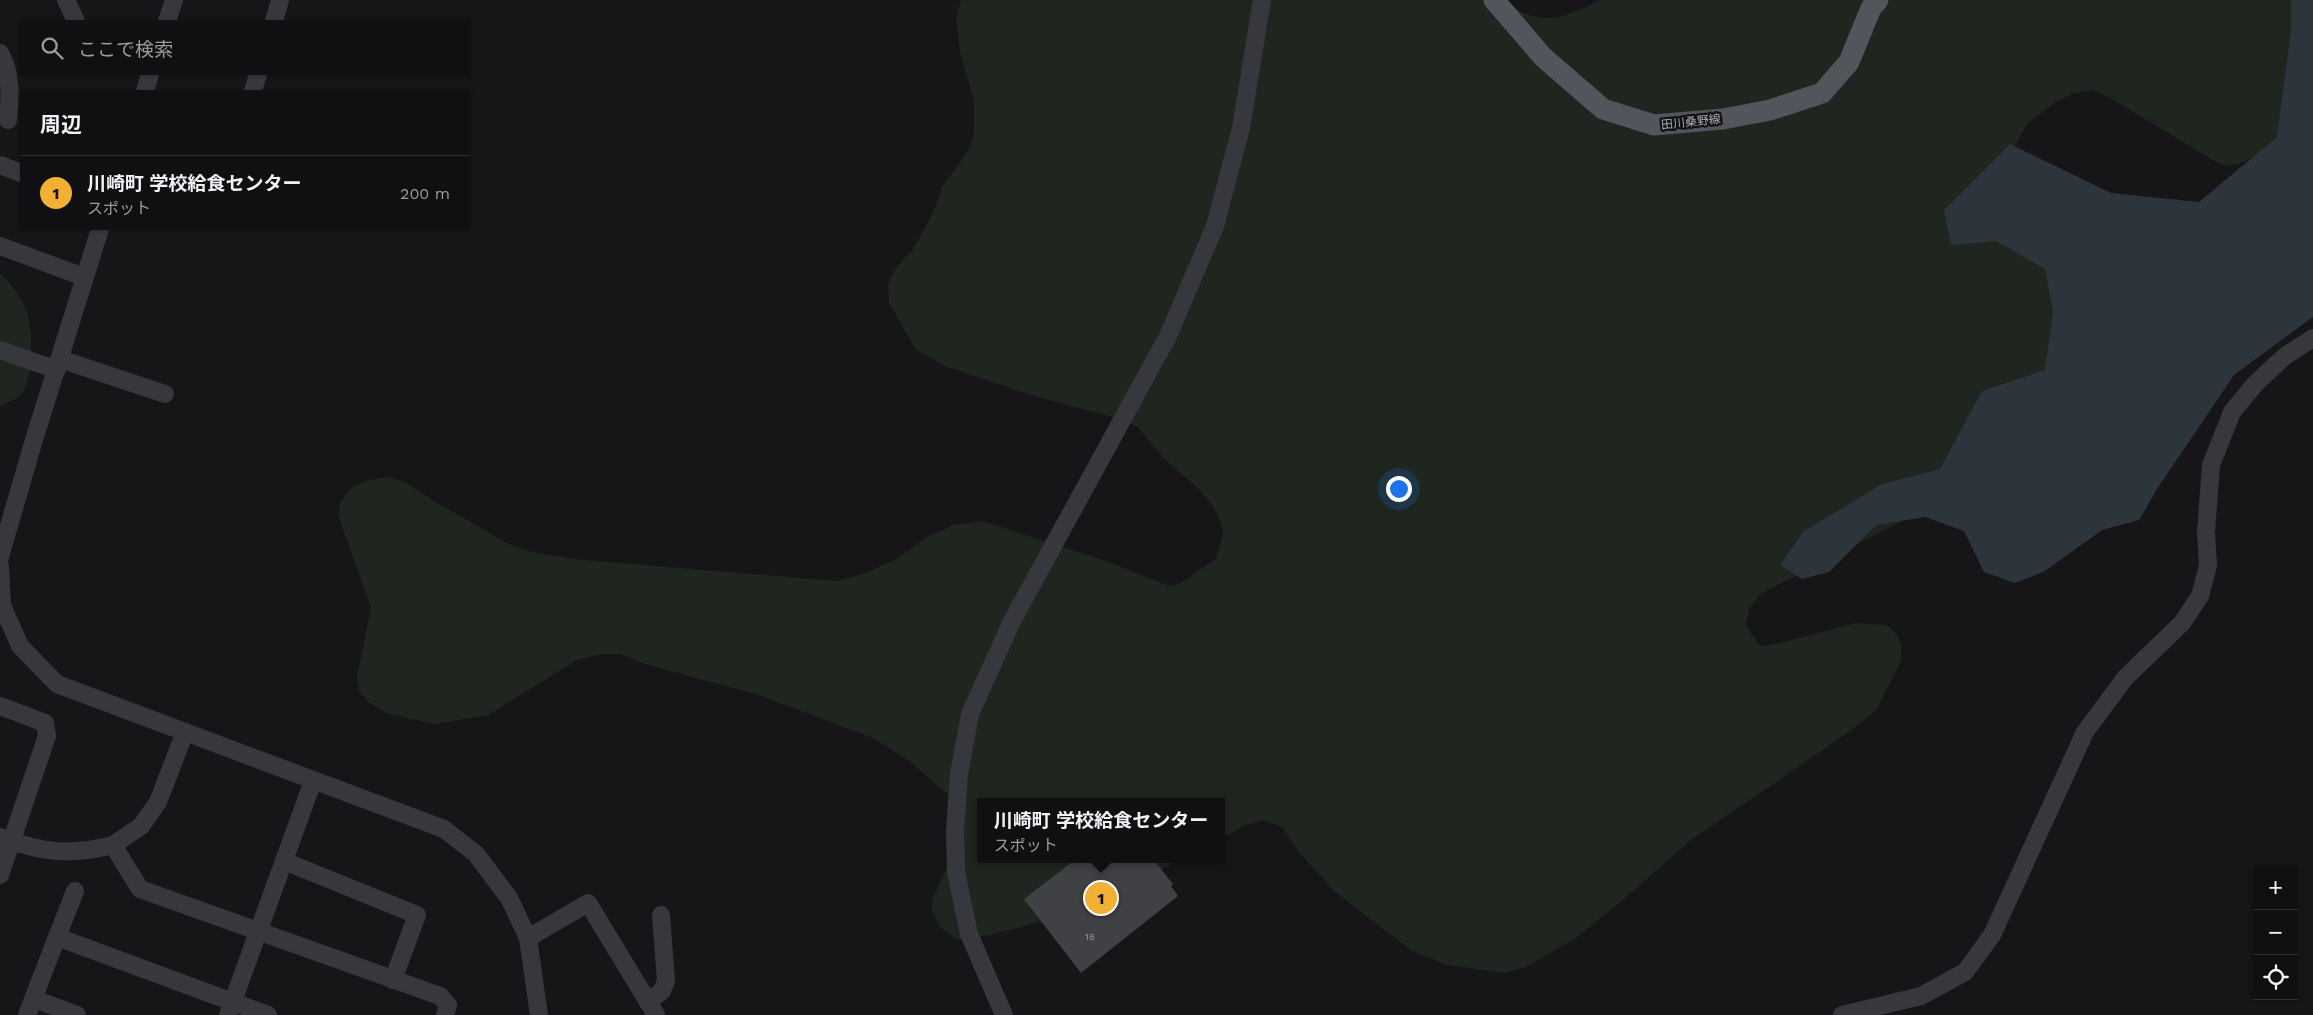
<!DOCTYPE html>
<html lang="ja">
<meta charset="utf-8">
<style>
:root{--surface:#101012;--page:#19191b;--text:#f1f3f6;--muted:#9c9d9f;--line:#303032;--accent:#f2b134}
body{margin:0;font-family:"Work Sans","Noto Sans JP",sans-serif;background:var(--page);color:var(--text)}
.controls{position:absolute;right:15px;bottom:15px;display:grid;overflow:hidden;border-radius:0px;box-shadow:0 1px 4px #0004}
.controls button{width:45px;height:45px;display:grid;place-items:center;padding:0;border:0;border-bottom:1px solid var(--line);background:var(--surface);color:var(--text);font:25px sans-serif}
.you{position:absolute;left:1398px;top:488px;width:18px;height:18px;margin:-12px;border:4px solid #fff;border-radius:50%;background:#1a73e8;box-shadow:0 0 0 8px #1a73e833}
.badge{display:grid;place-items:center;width:32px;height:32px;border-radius:50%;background:var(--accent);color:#111;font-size:16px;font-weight:700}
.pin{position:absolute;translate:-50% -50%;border:2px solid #fff;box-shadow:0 1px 5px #0006}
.popup{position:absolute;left:977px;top:798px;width:248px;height:65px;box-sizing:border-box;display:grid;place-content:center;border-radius:0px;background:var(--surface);filter:drop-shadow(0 1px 4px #0005);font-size:16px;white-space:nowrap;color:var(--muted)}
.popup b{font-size:19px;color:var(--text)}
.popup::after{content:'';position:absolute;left:50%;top:100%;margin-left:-10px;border:10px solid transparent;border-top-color:var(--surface)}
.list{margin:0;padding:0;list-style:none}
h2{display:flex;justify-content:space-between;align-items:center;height:65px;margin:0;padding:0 20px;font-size:21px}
h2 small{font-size:16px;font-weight:400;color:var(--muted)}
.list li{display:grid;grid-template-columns:32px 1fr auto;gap:15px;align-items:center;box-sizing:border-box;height:75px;padding:0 20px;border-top:1px solid var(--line)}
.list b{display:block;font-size:19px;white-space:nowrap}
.list p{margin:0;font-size:16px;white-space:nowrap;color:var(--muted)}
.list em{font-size:16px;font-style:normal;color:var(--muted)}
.icon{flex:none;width:28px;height:28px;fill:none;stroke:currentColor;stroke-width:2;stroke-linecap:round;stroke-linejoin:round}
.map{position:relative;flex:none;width:2313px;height:1015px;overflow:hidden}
.search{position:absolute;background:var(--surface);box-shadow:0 1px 4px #0004;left:20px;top:20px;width:450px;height:55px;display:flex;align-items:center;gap:12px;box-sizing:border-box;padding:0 18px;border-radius:0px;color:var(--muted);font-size:19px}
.panel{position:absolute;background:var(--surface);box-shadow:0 1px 4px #0004;left:20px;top:90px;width:450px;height:140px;border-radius:0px}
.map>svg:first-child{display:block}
.green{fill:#1e261f}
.water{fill:#2c353c}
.building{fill:#404145}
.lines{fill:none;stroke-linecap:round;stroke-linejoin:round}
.minor{stroke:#37383d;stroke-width:18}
.major{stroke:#53555c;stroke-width:21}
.labels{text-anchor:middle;stroke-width:4.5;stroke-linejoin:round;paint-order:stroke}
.number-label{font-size:10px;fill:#8e929b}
.street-label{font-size:12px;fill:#a8adb8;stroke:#111113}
</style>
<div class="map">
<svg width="2313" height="1015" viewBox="0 0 2313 1015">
<rect width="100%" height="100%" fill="#161618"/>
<g class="green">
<path d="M961,0H1501C1527,16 1542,24 1572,13C1581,9 1589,7 1597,0H2313L2285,125C2273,143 2254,163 2231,165C2227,166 2220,163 2216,162L2110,98L2093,90L2074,93L2054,103L2026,125L2014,148L2046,189L2057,359L1904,520L1762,593L1749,608L1746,625L1760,646L1776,644L1856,623L1887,625L1897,635L1901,645V661L1876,710L1849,732L1691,840L1625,898L1576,938L1526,967L1505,973L1447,965L1412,951L1334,891L1300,853L1282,827L1263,820L1243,826L1221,839V802H981V859H1182C1110,896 1038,930 957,940L940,927L932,910L933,897L955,850L949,796L911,762L873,738L759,695L645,664L620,654H601L577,660L488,715L434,724L386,713L368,702L359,691L357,677L371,608L338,515L341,501L352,487L369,480L388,477L405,482L434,501L509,544L533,552L574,559L837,581L863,574L895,560L929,536L953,525L982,521L1106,561L1169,586L1181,583L1216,559L1223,534L1222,525L1213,506L1197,487L1163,458L1138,427L1117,418L1037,397L947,367L916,350L889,303L888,283L896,268L912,250L924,230L936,206L942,187L969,149L974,134V101L960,52L956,17Z"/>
<path d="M0,274C11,281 22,300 27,312C33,330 33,376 23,392C18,398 7,404 0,406Z"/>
</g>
<polygon class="water" points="2291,0 2313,0 2313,317 2234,375 2157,489 2139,520 2102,530 2045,571 2015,583 1984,572 1964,531 1925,517 1876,525 1829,572 1802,579 1780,565 1803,532 1882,484 1940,469 1982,391 2045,370 2053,311 2045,269 1996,241 1951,245 1944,210 2010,144 2111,193 2199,202 2277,137 2291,31"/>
<polygon class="building" points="1076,859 1153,859 1173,884 1171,886 1178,896 1081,973 1024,899"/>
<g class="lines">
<g class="minor">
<polyline points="66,0 76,21"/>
<polyline points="167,21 174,0"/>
<polyline points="274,21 280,0"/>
<path d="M0,53C12,74 10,97 8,120"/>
<polyline points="145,91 150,74"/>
<polyline points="253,91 258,74"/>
<polyline points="0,165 21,173"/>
<polyline points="0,246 84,277"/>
<polyline points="0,350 57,370"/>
<polyline points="60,359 165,394"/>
<polyline points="0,557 33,443 100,229"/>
<polyline points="0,566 2,605 20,646 57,684 444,829 476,854 509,898 528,938 539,1015"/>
<polyline points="0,706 45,723 47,736 0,875"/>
<polyline points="185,732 158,802 141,826 113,845 140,889 440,996 448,1005 445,1015"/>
<path d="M0,837C43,853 69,856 113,845"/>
<polyline points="284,861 417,915 393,980"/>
<polyline points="57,937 75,891"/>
<polyline points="528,938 588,903 656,1015"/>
<polyline points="34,999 77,1015"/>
<polyline points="648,1002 662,991 666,981 661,915"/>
<polyline points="27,1015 57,937 268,1015"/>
<polyline points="228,1015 313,781"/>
<polyline points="1004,1015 969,934 956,872 955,831 959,774 970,714 1012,621 1168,336 1215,226 1241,128 1262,0"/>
<polyline points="1842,1015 1921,996 1965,972 1992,935 2085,732 2125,678 2182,623 2200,596 2208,566 2206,532 2211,465 2232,412 2255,384 2285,356 2313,338"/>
</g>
<polyline class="major" points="1494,0 1543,57 1603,109 1654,125 1723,119 1770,110 1822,93 1849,62 1871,8 1878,0"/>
</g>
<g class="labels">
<g class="number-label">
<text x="1090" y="940">16</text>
</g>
<g class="street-label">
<text transform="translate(1691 122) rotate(-6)" y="4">田川桑野線</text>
</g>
</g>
</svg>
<div class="controls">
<button>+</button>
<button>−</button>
<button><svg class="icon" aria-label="locate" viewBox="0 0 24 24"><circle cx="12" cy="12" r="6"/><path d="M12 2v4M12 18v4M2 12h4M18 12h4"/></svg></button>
</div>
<div class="you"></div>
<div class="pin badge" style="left:1101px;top:898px">1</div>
<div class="popup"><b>川崎町 学校給食センター</b>スポット</div>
<div class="search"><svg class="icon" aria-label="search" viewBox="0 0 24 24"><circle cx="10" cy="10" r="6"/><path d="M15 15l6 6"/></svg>ここで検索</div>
<section class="panel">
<h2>周辺<small></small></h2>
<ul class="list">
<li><span class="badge">1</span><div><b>川崎町 学校給食センター</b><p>スポット</p></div><em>200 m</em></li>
</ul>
</section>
</div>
